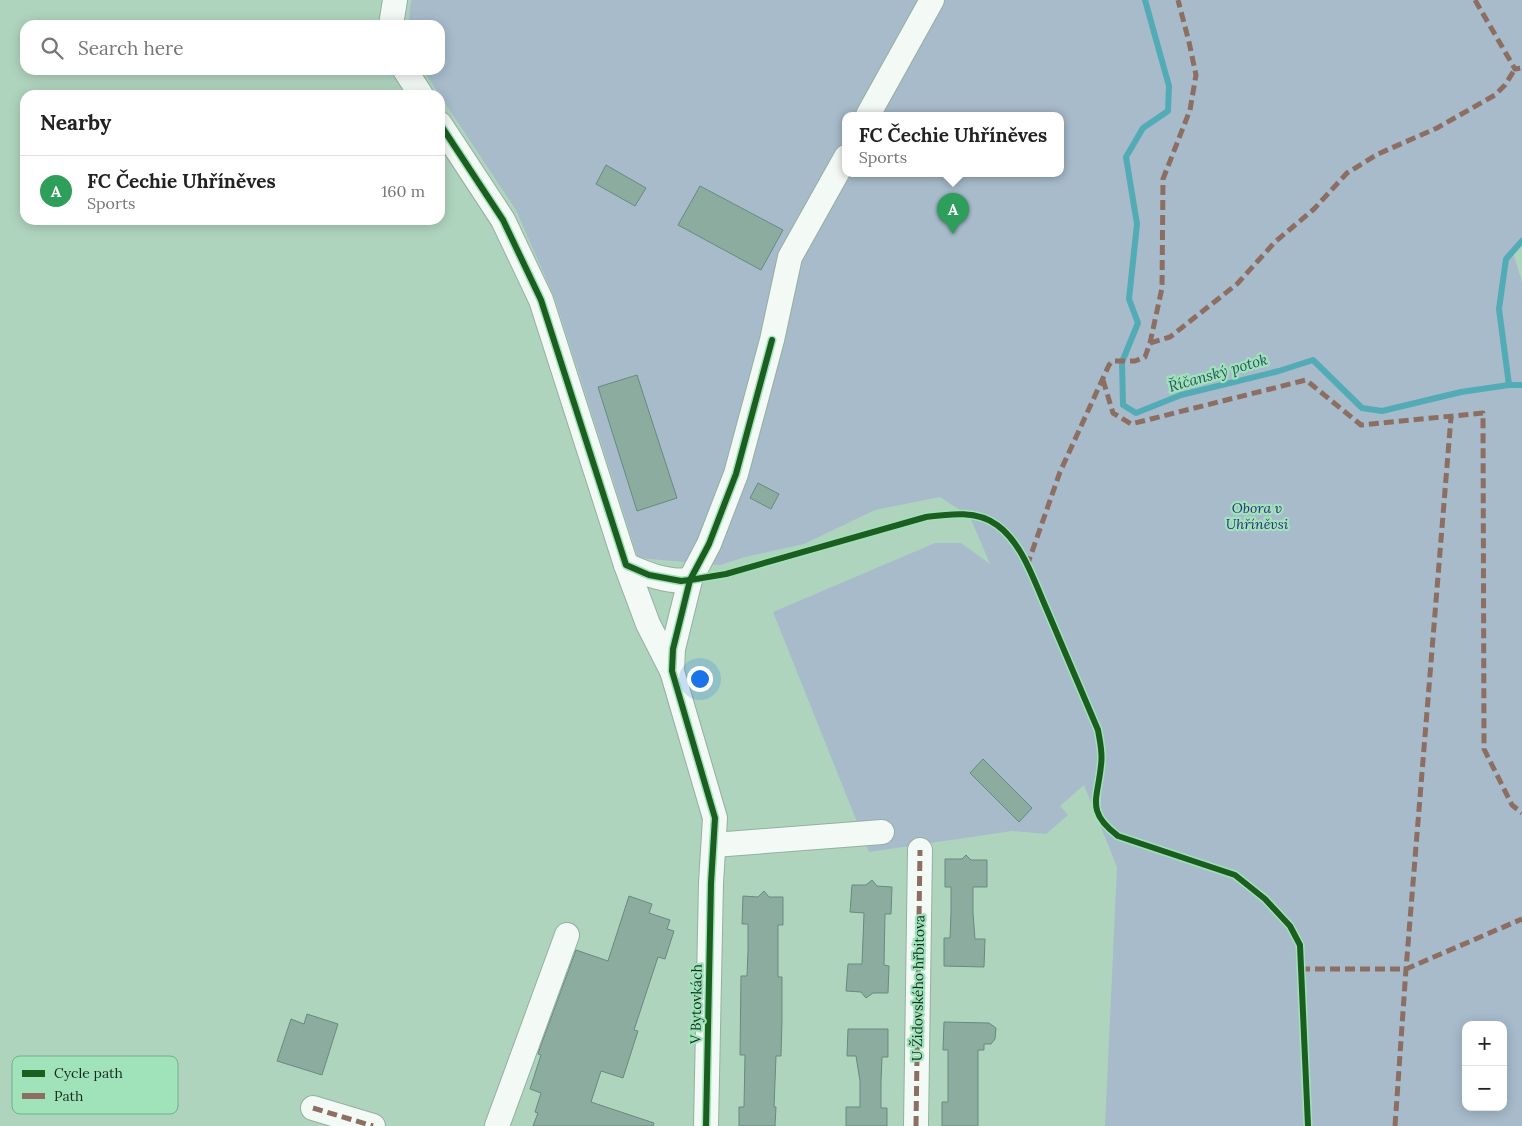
<!DOCTYPE html>
<meta charset="utf-8">
<style>
:root{--surface:#fff;--page:#f2f2f2;--text:#222;--muted:#767676;--line:#e0e0e0;--accent:#486755}
body{margin:0;font-family:Lora,serif;background:var(--page);color:var(--text)}
.controls{position:absolute;right:15px;bottom:15px;display:grid;overflow:hidden;border-radius:10px;box-shadow:0 2px 12px #0003}
.controls button{width:45px;height:45px;display:grid;place-items:center;padding:0;border:0;border-bottom:1px solid var(--line);background:var(--surface);color:var(--text);font:25px sans-serif}
.you{position:absolute;left:699px;top:678px;width:18px;height:18px;margin:-12px;border:4px solid #fff;border-radius:50%;background:#1a73e8;box-shadow:0 0 0 8px #1a73e833}
.badge{display:grid;place-items:center;width:32px;height:32px;border-radius:50%;background:var(--accent);color:#fff;font-size:16px;font-weight:700}
.pin{position:absolute;translate:-50% -41px;filter:drop-shadow(0 1px 2px #0008)}
.pin::after{content:'';position:absolute;top:26px;width:18px;height:15px;background:inherit;clip-path:polygon(0 0,100% 0,50% 100%)}
.popup{position:absolute;left:842px;top:112px;width:222px;height:65px;box-sizing:border-box;display:grid;place-content:center;border-radius:10px;background:var(--surface);filter:drop-shadow(0 1px 4px #0005);font-size:16px;white-space:nowrap;color:var(--muted)}
.popup b{font-size:19px;color:var(--text)}
.popup::after{content:'';position:absolute;left:50%;top:100%;margin-left:-10px;border:10px solid transparent;border-top-color:var(--surface)}
.list{margin:0;padding:0;list-style:none}
h2{display:flex;justify-content:space-between;align-items:center;height:65px;margin:0;padding:0 20px;font-size:21px}
h2 small{font-size:16px;font-weight:400;color:var(--muted)}
.list li{display:grid;grid-template-columns:32px 1fr auto;gap:15px;align-items:center;box-sizing:border-box;height:70px;padding:0 20px;border-top:1px solid var(--line)}
.list b{display:block;font-size:19px;white-space:nowrap}
.list p{margin:0;font-size:16px;white-space:nowrap;color:var(--muted)}
.list em{font-size:16px;font-style:normal;color:var(--muted)}
.icon{flex:none;width:28px;height:28px;fill:none;stroke:currentColor;stroke-width:2;stroke-linecap:round;stroke-linejoin:round}
.map{position:relative;flex:none;width:1522px;height:1126px;overflow:hidden}
.search{position:absolute;background:var(--surface);box-shadow:0 2px 12px #0003;left:20px;top:20px;width:425px;height:55px;display:flex;align-items:center;gap:12px;box-sizing:border-box;padding:0 18px;border-radius:15px;color:var(--muted);font-size:19px}
.panel{position:absolute;background:var(--surface);box-shadow:0 2px 12px #0003;left:20px;top:90px;width:425px;height:135px;border-radius:15px}
.map>svg:first-child{display:block}
.green{fill:#a7bbcb;fill-rule:evenodd}
.lines{fill:none;stroke-linecap:round;stroke-linejoin:round}
.stream{stroke:#53abb6;stroke-width:6}
.building{fill:#8bac9f;stroke:#668b7e}
.minor-casing{stroke:#93b0a0;stroke-width:26}
.minor{stroke:#f3f9f5;stroke-width:24}
.quiet{stroke:#8d6e63;stroke-width:5;stroke-dasharray:10 5;stroke-linecap:butt}
.cycleway-casing{stroke:#a0e3ba;stroke-width:9}
.cycleway{stroke:#1b5e20;stroke-width:6}
.labels{text-anchor:middle;stroke-width:4.5;stroke-linejoin:round;paint-order:stroke}
.park-label{font-size:14px;font-style:italic;fill:#2e2e7e;stroke:#a0e3ba}
.street-label{font-size:14px;fill:#112c1d;stroke:#a0e3ba}
.water-label{font-size:15px;font-style:italic;fill:#2a5762;stroke:#a0e3ba}
.key{fill:#a0e3ba;stroke:#75ac8b;stroke-width:1}
.key-label{font-size:14px;fill:#112c1d}
</style>
<div class="map">
<svg width="1522" height="1126" viewBox="0 0 1522 1126">
<rect width="100%" height="100%" fill="#afd4be"/>
<path class="green" d="M412,0H1522V246L1513,252L1522,282V1126H1105L1117,867L1084,785L1060,806L1068,815L1046,834L1012,831L869,852L773,612L935,543H961L990,564L970,517L940,497L875,510L804,544L745,557L720,565L638,558L555,299L516,210L423,70H440V25H409L410,6ZM846,115H1060V173H846ZM1466,1025H1503V1107H1466Z"/>
<g class="lines">
<g class="stream">
<polyline points="1145,0 1169,86 1168,111 1143,128 1126,157 1137,224 1129,299 1138,323 1122,362 1123,405 1136,413 1181,395 1279,371 1313,360 1362,408 1382,411 1461,392 1509,385 1522,385"/>
<polyline points="1509,385 1499,309 1506,259 1522,241"/>
</g>
</g>
<g class="building">
<polygon points="606,165 646,188 635,206 596,184"/>
<polygon points="700,186 783,230 761,270 678,225"/>
<polygon points="637,375 677,498 637,511 598,387"/>
<polygon points="758,483 779,494 771,509 750,498"/>
<polygon points="983,759 1032,808 1019,822 970,773"/>
<polygon points="966,855 971,860 987,860 987,887 973,887 973,913 975,939 985,939 984,967 944,966 944,938 950,938 951,913 951,887 945,887 945,859 962,859"/>
<polygon points="872,880 877,886 892,887 891,914 885,914 884,965 889,966 888,993 873,993 866,998 861,992 846,991 848,964 862,964 863,939 864,913 850,912 852,885 866,885"/>
<polygon points="764,891 769,897 783,897 783,925 778,925 778,977 782,977 782,1020 781,1056 776,1056 774,1107 776,1107 775,1126 739,1126 739,1107 744,1107 745,1055 740,1055 741,976 747,976 748,950 748,924 742,924 743,896 758,897"/>
<polygon points="629,896 652,904 649,913 670,920 667,929 674,931 665,959 658,957 634,1030 638,1031 623,1078 601,1071 591,1102 654,1123 653,1126 533,1126 538,1113 535,1112 541,1093 530,1089 541,1055 538,1054 541,1045 576,950 608,961"/>
<polygon points="307,1014 338,1024 322,1075 277,1061 291,1019 304,1024"/>
<polygon points="944,1022 989,1023 996,1028 995,1039 991,1044 984,1044 984,1050 978,1050 978,1126 942,1126 942,1102 948,1102 948,1050 943,1050"/>
<polygon points="848,1029 888,1029 888,1057 882,1057 881,1082 881,1108 887,1108 887,1126 846,1126 846,1107 860,1107 860,1081 856,1056 847,1056"/>
</g>
<g class="lines">
<defs>
<g id="minor">
<polyline points="391,25 395,0"/>
<polyline points="405,70 421,95"/>
<polyline points="868,115 932,0"/>
<polyline points="440,124 503,220 541,300 626,565 648,624 672,671"/>
<path d="M626,565C646,574 668,583 690,580"/>
<polyline points="714,845 882,832"/>
<polyline points="313,1108 373,1126"/>
<polyline points="497,1126 567,935"/>
<polyline points="706,1126 711,883 715,818 672,671 673,649 690,580 709,544 736,474 772,340 790,257 846,157"/>
<polyline points="916,1126 920,850"/>
</g>
</defs>
<use href="#minor" class="minor-casing"/>
<use href="#minor" class="minor"/>
<g class="quiet">
<polyline points="1475,0 1515,69 1522,68"/>
<polyline points="1150,343 1170,337 1237,284 1275,242 1314,209 1347,173 1378,154 1437,128 1495,95 1505,85 1515,69"/>
<polyline points="1103,380 1113,413 1131,424 1306,380 1361,425 1483,413 1484,749 1512,805 1522,813"/>
<polyline points="1027,566 1060,472 1109,365 1113,361 1135,361 1145,357 1150,343 1162,288 1163,179 1190,110 1196,75 1189,42 1178,0"/>
<polyline points="1300,969 1406,969 1522,919"/>
<polyline points="313,1108 373,1126"/>
<polyline points="916,1126 920,850"/>
<polyline points="1395,1126 1406,969 1451,417"/>
</g>
<defs>
<g id="cycleway">
<path d="M440,124L503,220L541,300L626,565L649,575L681,581L690,580L726,574L926,517C949,514 977,510 997,525C1023,544 1034,581 1047,610C1064,650 1081,690 1098,730C1100,742 1103,753 1101,765C1098,799 1085,811 1118,836L1235,875L1265,899L1290,926L1300,945L1308,1126"/>
<polyline points="706,1126 711,883 715,818 672,671 673,649 690,580 709,544 736,474 772,340"/>
</g>
</defs>
<use href="#cycleway" class="cycleway-casing"/>
<use href="#cycleway" class="cycleway"/>
</g>
<g class="labels">
<g class="park-label">
<text x="1257" y="513">Obora v<tspan x="1257" dy="16">Uhříněvsi</tspan></text>
</g>
<g class="street-label">
<text transform="translate(918 988) rotate(-89)" y="5">U Židovského hřbitova</text>
<text transform="translate(696 1004) rotate(-89)" y="5">V Bytovkách</text>
</g>
<g class="water-label">
<text transform="translate(1218 373) rotate(-16)" y="5">Říčanský potok</text>
</g>
</g>
<rect x="12" y="1056" width="166" height="58" rx="8" class="key"/>
<rect x="22" y="1070" width="23" height="7" fill="#1b5e20"/>
<rect x="22" y="1093" width="23" height="6" fill="#8d6e63"/>
<g class="key-label">
<text x="54" y="1078">Cycle path</text>
<text x="54" y="1101">Path</text>
</g>
</svg>
<div class="controls">
<button>+</button>
<button>−</button>
</div>
<div class="you"></div>
<div class="pin badge" style="left:953px;top:234px;background:#2e9e5b">A</div>
<div class="popup"><b>FC Čechie Uhříněves</b>Sports</div>
<div class="search"><svg class="icon" aria-label="search" viewBox="0 0 24 24"><circle cx="10" cy="10" r="6"/><path d="M15 15l6 6"/></svg>Search here</div>
<section class="panel">
<h2>Nearby<small></small></h2>
<ul class="list">
<li><span class="badge" style="background:#2e9e5b">A</span><div><b>FC Čechie Uhříněves</b><p>Sports</p></div><em>160 m</em></li>
</ul>
</section>
</div>
